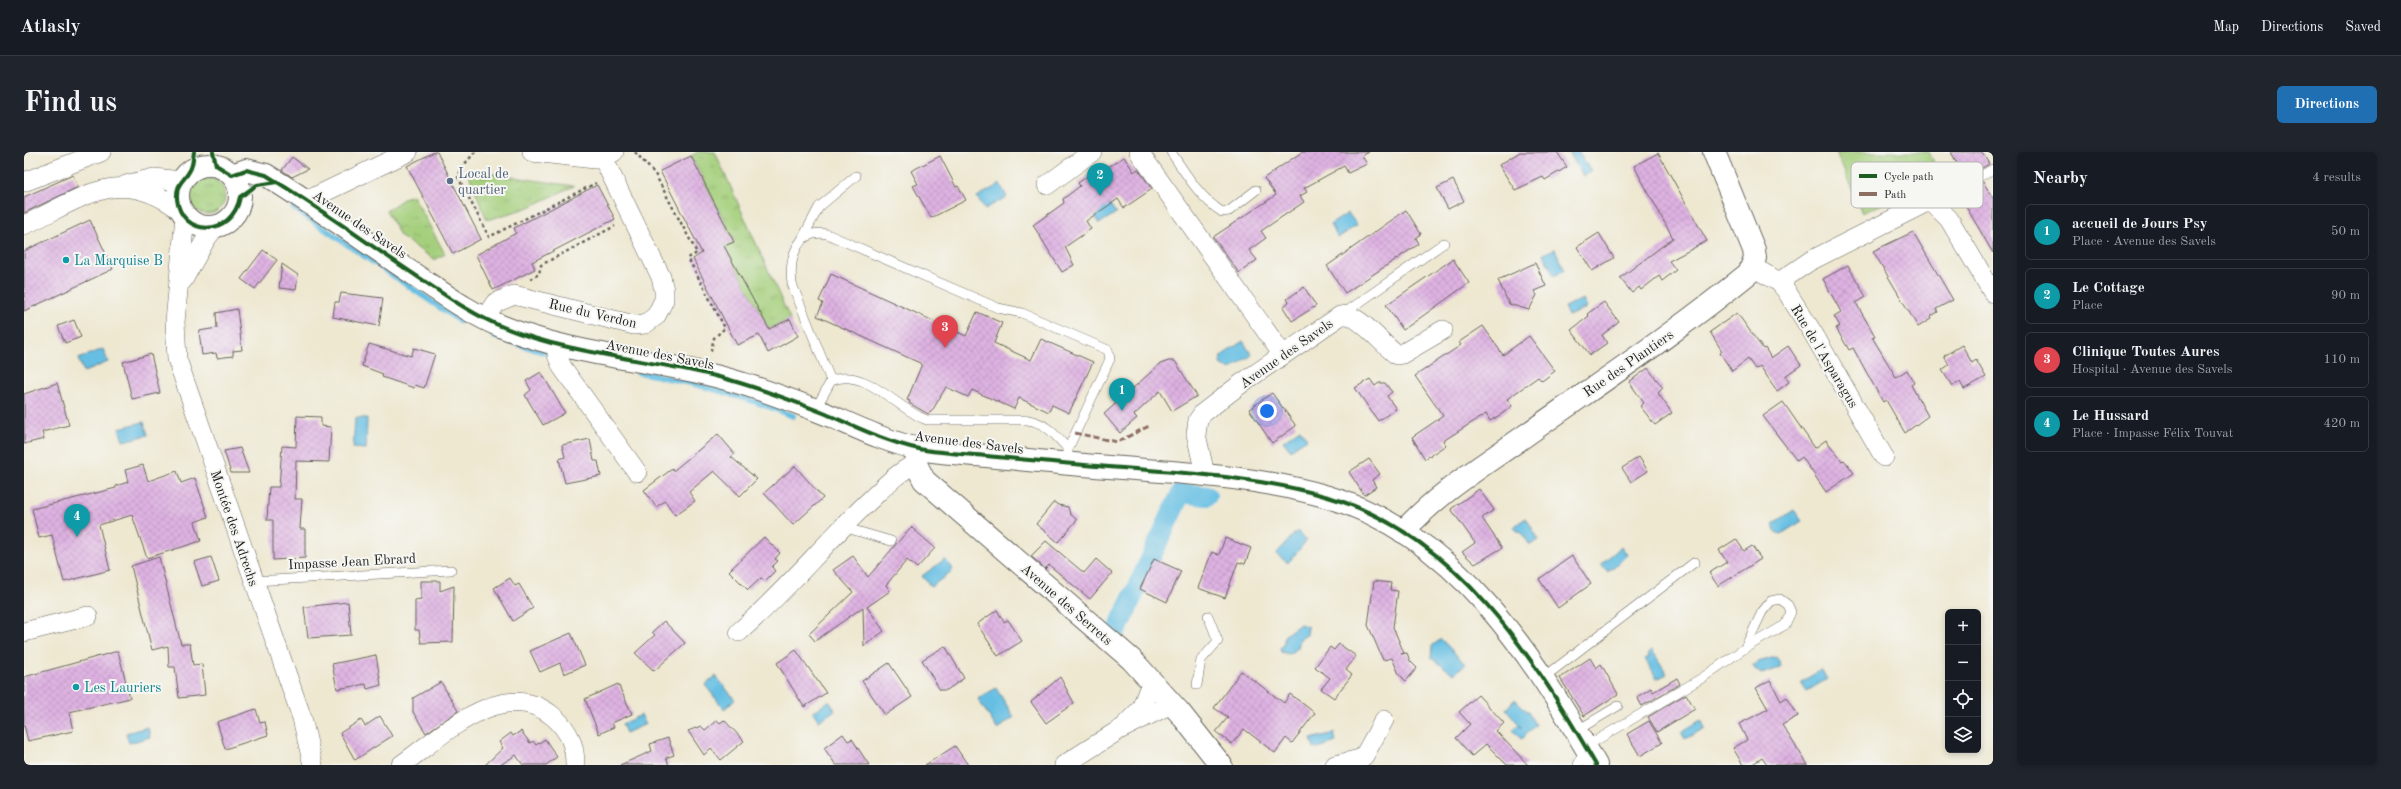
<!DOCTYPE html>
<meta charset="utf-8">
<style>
:root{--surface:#171b24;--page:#20242c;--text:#f1f3f6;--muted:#9ea1a6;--line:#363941;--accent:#1f6fb2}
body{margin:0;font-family:"Old Standard TT",serif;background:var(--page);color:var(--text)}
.controls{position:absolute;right:12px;bottom:12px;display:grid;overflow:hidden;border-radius:6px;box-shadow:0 2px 6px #0003}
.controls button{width:36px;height:36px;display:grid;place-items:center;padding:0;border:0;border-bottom:1px solid var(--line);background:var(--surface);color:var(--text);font:20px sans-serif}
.you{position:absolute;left:1243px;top:259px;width:14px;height:14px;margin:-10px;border:3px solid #fff;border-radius:50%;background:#1a73e8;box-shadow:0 0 0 6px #1a73e833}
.badge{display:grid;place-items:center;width:26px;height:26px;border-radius:50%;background:var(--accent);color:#fff;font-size:13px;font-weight:700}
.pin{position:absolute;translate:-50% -33px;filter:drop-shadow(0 1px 2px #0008)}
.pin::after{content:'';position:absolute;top:21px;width:14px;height:12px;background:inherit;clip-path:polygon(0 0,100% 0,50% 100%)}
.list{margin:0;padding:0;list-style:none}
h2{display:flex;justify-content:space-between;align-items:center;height:52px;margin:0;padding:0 16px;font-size:17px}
h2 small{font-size:13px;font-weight:400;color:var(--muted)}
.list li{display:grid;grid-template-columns:26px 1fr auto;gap:12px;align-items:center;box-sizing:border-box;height:56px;margin:0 8px 8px;padding:0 8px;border:1px solid var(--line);border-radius:6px}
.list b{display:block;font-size:15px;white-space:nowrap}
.list p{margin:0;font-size:13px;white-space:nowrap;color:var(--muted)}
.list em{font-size:13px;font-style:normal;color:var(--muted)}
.icon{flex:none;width:22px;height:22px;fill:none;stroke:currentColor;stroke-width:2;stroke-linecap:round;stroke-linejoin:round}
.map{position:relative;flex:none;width:1969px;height:613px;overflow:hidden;border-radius:6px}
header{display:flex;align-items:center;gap:24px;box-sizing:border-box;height:56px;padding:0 20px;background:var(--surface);border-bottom:1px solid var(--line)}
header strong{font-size:19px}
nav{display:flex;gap:22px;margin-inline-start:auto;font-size:14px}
.intro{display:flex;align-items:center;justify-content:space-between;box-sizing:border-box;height:96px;padding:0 24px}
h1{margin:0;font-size:28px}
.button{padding:10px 18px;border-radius:6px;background:var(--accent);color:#fff;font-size:14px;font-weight:700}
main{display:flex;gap:24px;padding:0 24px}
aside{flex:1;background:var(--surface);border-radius:6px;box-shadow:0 2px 6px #0003}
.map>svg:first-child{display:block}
.grass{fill:url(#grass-tufts);stroke:#60764c}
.garden{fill:#a4cf7b;stroke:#60764c}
.water{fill:#66bfe3;stroke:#416e80}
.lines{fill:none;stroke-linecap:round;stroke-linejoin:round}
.stream{stroke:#66bfe3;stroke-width:6}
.canal{stroke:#66bfe3;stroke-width:20}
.building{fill:url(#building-cross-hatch)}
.lane-casing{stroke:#66635b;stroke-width:10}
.street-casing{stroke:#66635b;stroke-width:20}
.secondary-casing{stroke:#66635b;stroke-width:24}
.path{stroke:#66635b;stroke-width:2.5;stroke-dasharray:3 3;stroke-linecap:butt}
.lane{stroke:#fff;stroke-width:9}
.street{stroke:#fff;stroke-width:19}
.secondary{stroke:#fff;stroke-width:22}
.quiet{stroke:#8d6e63;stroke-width:3;stroke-dasharray:6 3;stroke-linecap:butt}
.cycleway-casing{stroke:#f6f6f2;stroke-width:6}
.cycleway{stroke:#1b5e20;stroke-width:4}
.service-dot{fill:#5c6f8a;stroke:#f6f6f2;stroke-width:1.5}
.culture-dot{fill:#0f9aa8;stroke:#f6f6f2;stroke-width:1.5}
.labels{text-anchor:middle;stroke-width:4;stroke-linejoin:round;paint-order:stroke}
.service-label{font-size:14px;fill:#4e5e75;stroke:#f6f6f2;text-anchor:start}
.street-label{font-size:14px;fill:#1c1c1c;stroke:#f6f6f2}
.culture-label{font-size:14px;fill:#0d838f;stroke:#f6f6f2;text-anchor:start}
.key{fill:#f6f6f2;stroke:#b5b5b2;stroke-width:1}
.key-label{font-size:11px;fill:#1c1c1c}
</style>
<header>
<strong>Atlasly</strong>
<nav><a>Map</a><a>Directions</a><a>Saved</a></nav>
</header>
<div class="intro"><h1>Find us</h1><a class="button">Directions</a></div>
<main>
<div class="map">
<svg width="1969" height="613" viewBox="0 0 1969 613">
<defs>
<pattern id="grass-tufts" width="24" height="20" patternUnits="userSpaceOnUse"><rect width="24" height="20" fill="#a4cf7b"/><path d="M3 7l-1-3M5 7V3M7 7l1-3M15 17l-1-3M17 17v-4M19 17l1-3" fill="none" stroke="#8db16a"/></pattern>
<pattern id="building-cross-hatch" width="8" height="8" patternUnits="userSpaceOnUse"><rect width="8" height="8" fill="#deb2e2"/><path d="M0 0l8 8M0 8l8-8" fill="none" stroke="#be98c1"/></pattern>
</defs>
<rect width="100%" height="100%" fill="#f6f6f2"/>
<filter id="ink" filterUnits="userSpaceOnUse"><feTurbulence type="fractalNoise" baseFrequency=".025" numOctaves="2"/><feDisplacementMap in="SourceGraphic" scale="8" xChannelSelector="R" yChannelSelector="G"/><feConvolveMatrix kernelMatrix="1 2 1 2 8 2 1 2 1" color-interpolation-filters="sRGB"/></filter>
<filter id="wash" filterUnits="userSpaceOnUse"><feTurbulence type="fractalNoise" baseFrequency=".012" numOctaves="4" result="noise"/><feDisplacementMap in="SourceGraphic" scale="16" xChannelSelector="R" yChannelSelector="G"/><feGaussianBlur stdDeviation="0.9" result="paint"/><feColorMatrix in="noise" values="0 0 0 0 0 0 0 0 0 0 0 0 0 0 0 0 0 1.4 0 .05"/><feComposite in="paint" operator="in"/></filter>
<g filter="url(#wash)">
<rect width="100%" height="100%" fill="#eee8d1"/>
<g class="grass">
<polygon points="674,0 691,0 766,167 745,177 700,94 710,89 667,4"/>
<polygon points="449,19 550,34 503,56 463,68 445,23"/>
<circle cx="183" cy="44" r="18"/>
<polygon points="389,43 421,102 411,108 377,85 362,59 382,45"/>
</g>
<polygon class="garden" points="1812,0 1905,0 1917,26 1838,61"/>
<g class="water">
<polygon points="1545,0 1555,0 1567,20 1559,24"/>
<polygon points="976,32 983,45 961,57 953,45"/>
<polygon points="1085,51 1092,61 1075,72 1071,65"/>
<polygon points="1324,61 1333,73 1314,86 1306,73"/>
<polygon points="1531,97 1541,118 1530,124 1519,102"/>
<polygon points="1559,147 1563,156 1544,164 1540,155"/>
<polygon points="1219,189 1228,203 1206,218 1196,212 1197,204"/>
<polygon points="79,197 84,210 60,220 54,207"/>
<polygon points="331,266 343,266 342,297 329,296"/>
<polygon points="120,270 124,283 99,289 95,276"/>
<polygon points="1276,277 1283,287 1266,298 1259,289"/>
<polygon points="1770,358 1778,369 1757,382 1751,380 1749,372"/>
<polygon points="1502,366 1515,388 1506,393 1496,379 1493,379 1490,376 1493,372"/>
<polygon points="1273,379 1283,388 1264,411 1252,402"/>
<polygon points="1597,395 1603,403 1584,420 1577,412"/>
<polygon points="921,407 929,418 907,435 898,424"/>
<polygon points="1276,472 1284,475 1283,483 1276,487 1274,496 1265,502 1257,500 1256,496 1260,491 1260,484"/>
<polygon points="1417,487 1441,512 1430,522 1407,506 1408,494"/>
<polygon points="1628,498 1643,522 1633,527 1621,507 1625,505 1624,501"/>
<polygon points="1752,505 1757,514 1756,516 1737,522 1727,514 1734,510"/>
<polygon points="1797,518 1803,527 1783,539 1777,530"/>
<polygon points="692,524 711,548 700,557 681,533"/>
<polygon points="972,536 990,565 973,577 954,547"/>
<polygon points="1491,547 1505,561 1511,573 1498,587 1489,578 1494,573 1498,576 1482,557"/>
<polygon points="805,549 811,558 795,569 789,560"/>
<polygon points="617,563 622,572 602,581 598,572"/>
<polygon points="1677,568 1681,576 1661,587 1657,580"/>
<polygon points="124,575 126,585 105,591 102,581"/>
<polygon points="1310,581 1312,590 1290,597 1287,587"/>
</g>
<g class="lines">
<g class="stream">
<polyline points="270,56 436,169"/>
<polyline points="469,184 522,201"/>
<path d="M614,220C668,230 719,243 769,264"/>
</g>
<polyline class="canal" points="1094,476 1157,341 1183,344"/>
</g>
<g id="blocks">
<g class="building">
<polygon points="410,0 413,0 457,87 429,102 383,14"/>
<polygon points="1278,0 1345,0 1338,4 1343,12 1324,21 1320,14 1280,36 1283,40 1276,44 1280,50 1237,79 1242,86 1225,98 1233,108 1215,121 1189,85 1252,43 1240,26"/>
<polygon points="1496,0 1533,0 1543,15 1521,28 1519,25 1491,38 1475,13"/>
<polygon points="1927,0 1958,0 1965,12 1941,26"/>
<polygon points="1634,1 1683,89 1645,109 1652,118 1638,129 1635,124 1617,138 1615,135 1608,141 1596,126 1649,86 1610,14"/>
<polygon points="667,4 710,90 700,94 745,177 766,167 774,184 744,201 735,183 713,193 669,107 678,101 636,19"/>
<polygon points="916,4 932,35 934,34 942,48 907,66 889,34 894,32 887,19"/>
<polygon points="268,5 284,17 268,25 258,18"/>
<polygon points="1100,5 1110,20 1114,17 1128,37 1100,56 1094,47 1062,69 1067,77 1041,95 1050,113 1038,120 1009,73 1040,51 1039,47 1056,34 1054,31 1079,13 1081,17"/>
<polygon points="49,23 54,35 0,61 0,45"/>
<polygon points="1429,28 1440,49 1424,57 1413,36"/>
<polygon points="1959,30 1969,46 1969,101 1936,44"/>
<polygon points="573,33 591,67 508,110 511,117 469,138 452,103 492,81 490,76"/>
<polygon points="1382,58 1397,82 1392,86 1395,92 1321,141 1303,114"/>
<polygon points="66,68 89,117 0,159 0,99"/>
<polygon points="1889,80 1929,148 1912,157 1914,160 1906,165 1907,167 1894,175 1849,99"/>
<polygon points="1575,81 1590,106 1568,119 1553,95"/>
<polygon points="239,98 253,108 231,137 217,127"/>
<polygon points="1429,107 1445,131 1379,178 1362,153"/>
<polygon points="1511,111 1522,134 1510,139 1513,143 1505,158 1485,152 1474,128"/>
<polygon points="258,112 274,123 272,138 255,136"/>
<polygon points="1824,113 1842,145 1832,151 1851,184 1848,185 1872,225 1883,218 1890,231 1887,233 1904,264 1881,281 1862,248 1859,250 1829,196 1825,198 1812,176 1816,174 1810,164 1817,160 1799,127"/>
<polygon points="807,122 942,184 953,160 978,171 970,191 1007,208 1017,187 1069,210 1045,261 1028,253 1025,260 995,246 990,257 948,238 944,245 922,235 908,259 904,262 885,251 886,249 883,248 898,212 793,164 799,151 795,149"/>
<polygon points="1280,135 1292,154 1268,169 1259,155 1265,150 1263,147"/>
<polygon points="317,141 359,146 355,174 309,165 311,150 315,150"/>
<polygon points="1580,150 1595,170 1578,183 1583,191 1566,203 1547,178 1565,164 1563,162"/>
<polygon points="213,157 218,198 209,199 209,204 193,206 192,201 178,203 175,179 193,176 192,161"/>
<polygon points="1713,161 1739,197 1741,196 1747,206 1764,194 1777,213 1761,224 1765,230 1753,239 1736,214 1731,217 1724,207 1708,219 1696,201 1698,199 1686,180"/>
<polygon points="50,168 57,185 41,191 34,174"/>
<polygon points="1459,174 1479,203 1505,184 1531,219 1518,229 1514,225 1483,247 1488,254 1479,261 1466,269 1462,262 1452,268 1419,289 1422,293 1401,307 1388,285 1419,264 1391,224 1437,193 1435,190"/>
<polygon points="345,192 387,204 390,196 411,202 400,236 391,233 390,236 358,225 359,222 338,214"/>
<polygon points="1938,193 1948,211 1952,208 1962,225 1940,237 1936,230 1928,234 1918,218 1925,213 1920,204"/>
<polygon points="127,202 136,241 108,247 99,210"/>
<polygon points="1145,209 1151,209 1173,244 1148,259 1136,239 1110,263 1113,266 1096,281 1080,262 1136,212"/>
<polygon points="1624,216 1639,236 1634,241 1648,261 1631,273 1616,254 1620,251 1605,230"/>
<polygon points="517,220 541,261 519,273 501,243 507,238 502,229"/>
<polygon points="1346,227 1351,234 1355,231 1361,231 1368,240 1363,244 1372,257 1354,269 1331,236"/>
<polygon points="33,231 45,273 18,280 20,287 0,292 0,242"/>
<polygon points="1248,241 1272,274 1248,291 1225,257"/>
<polygon points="1759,250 1791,296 1802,288 1818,309 1820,308 1830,321 1802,340 1778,305 1773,309 1739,264"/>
<polygon points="273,264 297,265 297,274 307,275 305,310 272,309 271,347 278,347 276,377 281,377 281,406 249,408 249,368 243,368 245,335 255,335 258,294 272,295"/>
<polygon points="694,282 711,302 707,305 733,327 716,344 690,319 665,340 671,349 651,363 641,349 632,355 620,338 648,317 649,319"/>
<polygon points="566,287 570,309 574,309 577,324 541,331 535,307 541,305 538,293"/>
<polygon points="216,296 225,321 207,321 200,299"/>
<polygon points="1615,305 1624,319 1607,330 1598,316"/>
<polygon points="1345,307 1356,322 1348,328 1352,335 1340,343 1325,320"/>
<polygon points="119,313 124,329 153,319 157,331 171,326 184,365 171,370 177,389 123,406 108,363 75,373 86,418 40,430 28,383 15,386 8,357 92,336 92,334 104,330 101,318"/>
<polygon points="771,314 799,346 769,373 740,341"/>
<polygon points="1455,337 1470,358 1458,366 1478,396 1451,412 1438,400 1451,391 1427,357"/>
<polygon points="1030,350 1034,353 1044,355 1046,362 1053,368 1034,390 1012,372"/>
<polygon points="887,375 911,396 893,416 883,408 862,433 866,439 843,455 860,479 840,494 839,455 791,489 785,482 829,440 809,418 829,404 844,425"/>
<polygon points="740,385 756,401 751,407 754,409 748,415 751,419 741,429 737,426 724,438 705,419"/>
<polygon points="1201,386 1227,396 1221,412 1214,410 1201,446 1174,436 1188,400 1195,403"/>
<polygon points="1712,387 1720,399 1728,394 1737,407 1694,434 1685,421 1703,410 1695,398"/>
<polygon points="1022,389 1060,421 1072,407 1088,421 1066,447 1025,413 1021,417 1007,404"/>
<polygon points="1548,404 1567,432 1534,456 1515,427"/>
<polygon points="135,405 157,492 166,492 169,513 178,512 181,543 155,546 151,515 145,515 144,494 128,498 107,414"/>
<polygon points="187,405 195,429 178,434 170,410"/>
<polygon points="1130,407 1157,419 1143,450 1116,437"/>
<polygon points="486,426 491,434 495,432 509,456 489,469 470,436"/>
<polygon points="397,429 416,429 416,439 430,434 429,490 397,491 395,478 391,478 391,448 397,447"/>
<polygon points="1350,429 1367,431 1366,438 1374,439 1369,475 1380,501 1377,502 1383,501 1386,509 1393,516 1382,529 1375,522 1368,506 1359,508 1344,473"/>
<polygon points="324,450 327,483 284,486 280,455"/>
<polygon points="973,458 980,470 984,468 998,489 974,504 953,472"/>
<polygon points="640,469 661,491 630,519 611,501 631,483 628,480"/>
<polygon points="547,481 561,513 540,522 536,511 516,520 506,499"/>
<polygon points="1315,492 1332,504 1322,518 1328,523 1310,546 1297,537 1306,526 1291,515 1306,495 1310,498"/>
<polygon points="921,494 940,526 923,538 916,538 898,508"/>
<polygon points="772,498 802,541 780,555 753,511"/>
<polygon points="94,499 106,546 45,560 49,579 4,589 0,573 0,525"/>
<polygon points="352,503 357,533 343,537 342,532 313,537 308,512"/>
<polygon points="1566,506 1572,516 1577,512 1594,542 1560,564 1536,526"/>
<polygon points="865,511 888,545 861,563 838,529"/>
<polygon points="1217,519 1260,551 1266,542 1291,561 1268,591 1262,586 1251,601 1220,577 1208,592 1192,580 1204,565 1190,556"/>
<polygon points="1036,525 1050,551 1022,571 1007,550"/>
<polygon points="1653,526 1656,532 1618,554 1613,545 1627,536 1629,540"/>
<polygon points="1746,528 1757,549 1763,545 1774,564 1758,573 1784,613 1743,613 1738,606 1727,613 1719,613 1709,596 1723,588 1715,572 1744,557 1732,536"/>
<polygon points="417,530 434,559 402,581 389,560 389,546"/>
<polygon points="594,532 608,562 588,571 590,575 575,582 561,547"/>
<polygon points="1662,542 1671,557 1633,580 1624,565"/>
<polygon points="1454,543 1480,571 1472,579 1504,613 1483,613 1462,592 1448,604 1432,586 1446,572 1435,560"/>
<polygon points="232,557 236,571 241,570 244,583 201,597 193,570"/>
<polygon points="356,564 368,584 331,608 316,581 337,568 341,574"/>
<polygon points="693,568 696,571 700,568 720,589 697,608 687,596 680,603 664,579 677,574 681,578"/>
<polygon points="1625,569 1638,591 1616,604 1603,582"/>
<polygon points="497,579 506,591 509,589 512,593 521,587 533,605 522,613 499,613 492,603 476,613 461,613 479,596 475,590 487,581 489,584"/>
<polygon points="819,582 824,589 828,587 845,613 812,613 800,596"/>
<polygon points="644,586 650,603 642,606 645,613 596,613 628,599 626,592"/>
<polygon points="931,594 944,613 901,613"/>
</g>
</g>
</g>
<g filter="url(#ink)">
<use href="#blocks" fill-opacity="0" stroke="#66635b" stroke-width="1"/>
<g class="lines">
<defs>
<g id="lane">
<path d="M1147,0C1161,21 1176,46 1198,60L1205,59L1232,38"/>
<polyline points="1909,51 1969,17"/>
<polyline points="778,87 795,55 832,24"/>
<polyline points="1319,162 1420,91"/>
<path d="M807,229L768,132C765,107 772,76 803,82L974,156L998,161L1084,198L1086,207L1044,297"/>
<path d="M791,258L807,229C840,213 875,259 903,268H1003C1022,270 1032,284 1044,297V301"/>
<polyline points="819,375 867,389"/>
<polyline points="230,429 427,418"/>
<polyline points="1519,526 1671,410"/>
<polyline points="1173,533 1177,508 1194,489 1184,464"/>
<polyline points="1552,579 1594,554"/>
<polyline points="1554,613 1561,595 1678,526 1721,496 1738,460 1747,449 1756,447 1764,453 1767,460 1761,473 1721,496"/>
</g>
<g id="street">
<polyline points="508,0 571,7 579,6 590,0"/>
<polyline points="1115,0 1259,203"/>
<polyline points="0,30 77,0"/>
<polyline points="102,33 130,26 157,29"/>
<polyline points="1023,33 1068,0"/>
<polyline points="282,49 384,0"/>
<polyline points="161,65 151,170 153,207 278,566 289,613"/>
<path d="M0,73C59,46 96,12 156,58"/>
<polyline points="1729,115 1755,130 1761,137 1789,181 1860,305"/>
<polyline points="159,128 182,87 191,75"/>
<polyline points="1755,130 1786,109 1901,51 1909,51 1925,67 1969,141"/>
<polyline points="461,166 471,151 490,143 610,173 621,172 632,164 640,148 640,138 637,125 579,6"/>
<polyline points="533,192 533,203 538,215 613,320"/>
<path d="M1181,322L1172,282L1174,268L1179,261L1218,231L1316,164C1332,157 1359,194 1373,203L1378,202L1419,178"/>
<polyline points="0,480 64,464"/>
<path d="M715,480C761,440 800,392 844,350C859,336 873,320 892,312"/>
<polyline points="1103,571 1117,557 1128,528"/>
<path d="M377,613C418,584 480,522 530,565C545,579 551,592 551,613"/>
<polyline points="1040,613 1095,578 1147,552"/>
<polyline points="1311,613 1336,607 1340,604 1360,568"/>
</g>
<g id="secondary">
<circle cx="185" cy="44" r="31"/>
<path d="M208,23L222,18L242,23C294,55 343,91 394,125C421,143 449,163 479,175C555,206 639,207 716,231C746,240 774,251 802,262C832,275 863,290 895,297C917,301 941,302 963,304C1004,308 1044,312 1085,315C1157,321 1233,324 1304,345C1432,382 1509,504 1572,613"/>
<polyline points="894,297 892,312 900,328 1108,508 1156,561 1197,613"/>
<path d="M1379,380C1413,341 1460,313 1502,283C1577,230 1654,179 1725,121L1731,106L1730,98L1690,0"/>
</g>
</defs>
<use href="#lane" class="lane-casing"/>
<use href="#street" class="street-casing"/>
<use href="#secondary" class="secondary-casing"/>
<g class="path">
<polyline points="451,0 439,14 434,25 465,85 572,31"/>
<polyline points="611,0 631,22 673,101 664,106 701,176 690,186 686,202"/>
<polyline points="506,127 515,122 517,113 591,74"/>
</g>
<use href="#lane" class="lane"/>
<use href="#street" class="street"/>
<use href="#secondary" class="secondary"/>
<polyline class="quiet" points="1051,281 1093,290 1125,274"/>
<defs>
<g id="cycleway">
<path d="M170,0C169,5 169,13 166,18C160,30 152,30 153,47C157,85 208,86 216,45L233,33L253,30"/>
<path d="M189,0L192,13L208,23L222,18L242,23C294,55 343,91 394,125C421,143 449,163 479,175C555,206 639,207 716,231C746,240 774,251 802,262C832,275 863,290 895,297C917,301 941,302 963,304C1004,308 1044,312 1085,315C1157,321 1233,324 1304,345C1432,382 1509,504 1572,613"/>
</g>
</defs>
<use href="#cycleway" class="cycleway-casing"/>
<use href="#cycleway" class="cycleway"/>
</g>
</g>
<circle class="service-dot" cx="426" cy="29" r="4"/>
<g class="culture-dot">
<circle cx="42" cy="108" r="4"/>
<circle cx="52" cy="535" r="4"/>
</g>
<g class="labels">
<g class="service-label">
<text x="434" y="26">Local de<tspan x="434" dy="16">quartier</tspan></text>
</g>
<g class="street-label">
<text transform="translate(336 72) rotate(34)" y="5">Avenue des Savels</text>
<text transform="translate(569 161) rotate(13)" y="5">Rue du Verdon</text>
<text transform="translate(1262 201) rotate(-35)" y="5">Avenue des Savels</text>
<text transform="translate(636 202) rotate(11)" y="5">Avenue des Savels</text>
<text transform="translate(1801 204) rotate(59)" y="5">Rue de l'Asparagus</text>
<text transform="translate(1604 211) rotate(-35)" y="5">Rue des Plantiers</text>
<text transform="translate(945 290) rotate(7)" y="5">Avenue des Savels</text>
<text transform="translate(211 376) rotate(71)" y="5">Montée des Adrechs</text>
<text transform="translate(328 409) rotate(-3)" y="5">Impasse Jean Ebrard</text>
<text transform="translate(1043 452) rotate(41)" y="5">Avenue des Serrets</text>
</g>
<g class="culture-label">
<text x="50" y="113">La Marquise B</text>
<text x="60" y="540">Les Lauriers</text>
</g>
</g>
<rect x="1827" y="10" width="132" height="46" rx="6" class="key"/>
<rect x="1835" y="22" width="18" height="4" fill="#1b5e20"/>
<rect x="1835" y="40" width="18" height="4" fill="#8d6e63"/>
<g class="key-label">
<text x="1860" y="28">Cycle path</text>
<text x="1860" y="46">Path</text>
</g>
</svg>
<div class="controls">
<button>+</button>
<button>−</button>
<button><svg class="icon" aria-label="locate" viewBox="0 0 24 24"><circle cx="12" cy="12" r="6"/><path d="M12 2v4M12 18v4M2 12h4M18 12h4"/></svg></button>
<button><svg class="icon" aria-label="layers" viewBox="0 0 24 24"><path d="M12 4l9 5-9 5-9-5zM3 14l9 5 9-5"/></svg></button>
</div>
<div class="you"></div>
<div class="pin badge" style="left:1098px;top:259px;background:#0f9aa8">1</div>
<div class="pin badge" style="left:1076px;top:44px;background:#0f9aa8">2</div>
<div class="pin badge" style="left:921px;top:196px;background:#e0444e">3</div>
<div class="pin badge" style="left:53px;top:385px;background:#0f9aa8">4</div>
</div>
<aside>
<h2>Nearby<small>4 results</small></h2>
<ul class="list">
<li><span class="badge" style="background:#0f9aa8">1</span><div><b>accueil de Jours Psy</b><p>Place · Avenue des Savels</p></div><em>50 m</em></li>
<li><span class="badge" style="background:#0f9aa8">2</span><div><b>Le Cottage</b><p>Place</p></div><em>90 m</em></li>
<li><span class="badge" style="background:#e0444e">3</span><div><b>Clinique Toutes Aures</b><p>Hospital · Avenue des Savels</p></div><em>110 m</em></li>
<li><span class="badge" style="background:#0f9aa8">4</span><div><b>Le Hussard</b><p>Place · Impasse Félix Touvat</p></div><em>420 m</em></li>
</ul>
</aside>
</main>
